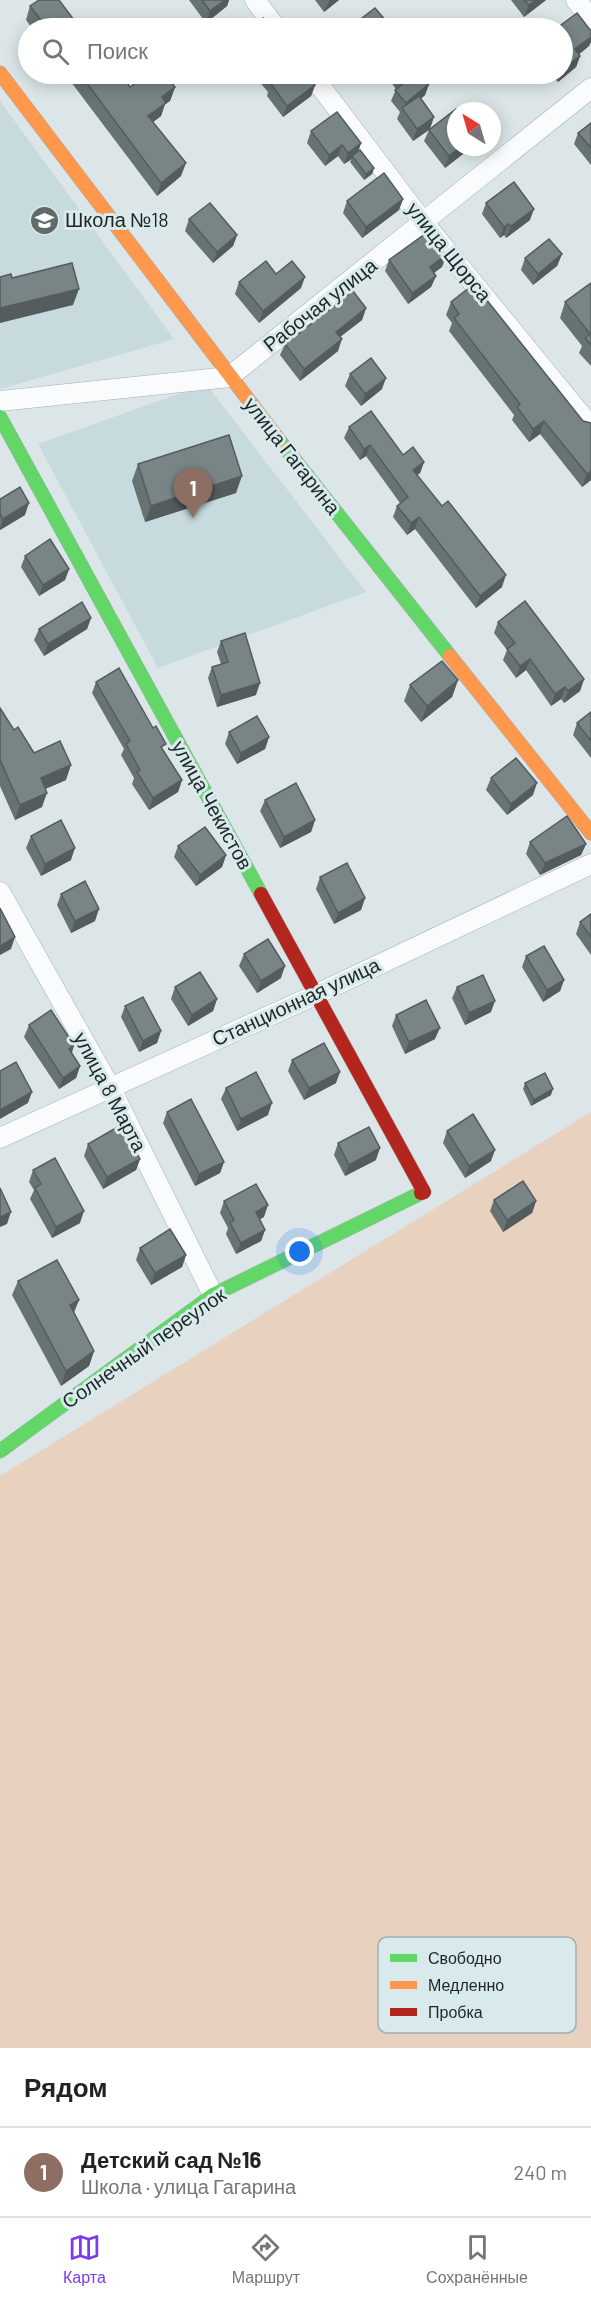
<!DOCTYPE html>
<html lang="ru">
<meta charset="utf-8">
<style>
:root{--surface:#fff;--page:#f2f2f2;--text:#222;--muted:#767676;--line:#e0e0e0;--accent:#7c3aed}
body{margin:0;font-family:Barlow,sans-serif;background:var(--page);color:var(--text)}
.compass{position:absolute;left:447px;top:102px;width:54px;height:54px;border-radius:50%;background:var(--surface);box-shadow:0 3px 15px #0003;rotate:323deg}
.you{position:absolute;left:300px;top:1252px;width:21px;height:21px;margin:-15px;border:4px solid #fff;border-radius:50%;background:#1a73e8;box-shadow:0 0 0 9px #1a73e833}
.badge{display:grid;place-items:center;width:39px;height:39px;border-radius:50%;background:var(--accent);color:#fff;font-size:20px;font-weight:700}
.pin{position:absolute;translate:-50% -50px;filter:drop-shadow(0 2px 3px #0008)}
.pin::after{content:'';position:absolute;top:32px;width:21px;height:18px;background:inherit;clip-path:polygon(0 0,100% 0,50% 100%)}
.list{margin:0;padding:0;list-style:none}
h2{display:flex;justify-content:space-between;align-items:center;height:78px;margin:0;padding:0 24px;font-size:26px}
h2 small{font-size:20px;font-weight:400;color:var(--muted)}
.list li{display:grid;grid-template-columns:39px 1fr auto;gap:18px;align-items:center;box-sizing:border-box;height:90px;padding:0 24px;border-top:2px solid var(--line)}
.list b{display:block;font-size:22px;white-space:nowrap}
.list p{margin:0;font-size:20px;white-space:nowrap;color:var(--muted)}
.list em{font-size:20px;font-style:normal;color:var(--muted)}
.icon{flex:none;width:33px;height:33px;fill:none;stroke:currentColor;stroke-width:2;stroke-linecap:round;stroke-linejoin:round}
.map{position:relative;flex:none;width:591px;height:2048px;overflow:hidden}
.search{position:absolute;background:var(--surface);box-shadow:0 3px 15px #0003;left:18px;right:18px;top:18px;height:66px;display:flex;align-items:center;gap:15px;box-sizing:border-box;padding:0 21px;border-radius:33px;color:var(--muted);font-size:22px}
.sheet{height:168px;background:var(--surface)}
nav{display:flex;justify-content:space-around;align-items:center;box-sizing:border-box;height:84px;border-top:2px solid var(--line);background:var(--surface);font-size:16px;color:var(--muted)}
nav a{display:grid;justify-items:center;gap:3px}
nav .on{color:var(--accent)}
.map>svg:first-child{display:block}
.built{fill:#c7dadd}
.green{fill:#e8d1bf}
.lines{fill:none;stroke-linecap:round;stroke-linejoin:round}
.street-casing{stroke:#a7afb0;stroke-width:21}
.fast-casing{stroke:#a7afb0;stroke-width:15}
.slow-casing{stroke:#a7afb0;stroke-width:15}
.jam-casing{stroke:#a7afb0;stroke-width:15}
.street{stroke:#fafbfc;stroke-width:20}
.fast{stroke:#63d668;stroke-width:14}
.slow{stroke:#ff974d;stroke-width:14}
.jam{stroke:#b3261e;stroke-width:14}
.wall{fill:#677273}
.shaded-wall{fill:#545c5e}
.building{fill:#788486;stroke:#545c5e;stroke-width:1.5}
.labels{text-anchor:middle;stroke-width:6;stroke-linejoin:round;paint-order:stroke}
.poi-label{font-size:20px;fill:#1f2526;stroke:#d8eaec;text-anchor:start}
.street-label{font-size:20px;fill:#1f2526;stroke:#d8eaec}
.key{fill:#d8eaec;stroke:#a0afb1;stroke-width:1.5}
.key-label{font-size:16px;fill:#1f2526}
</style>
<div class="map">
<svg width="591" height="2048" viewBox="0 0 591 2048">
<rect width="100%" height="100%" fill="#dce6e8"/>
<g class="built">
<polygon points="0,101 174,339 0,389"/>
<polygon points="206,384 366,592 158,668 38,444"/>
</g>
<polygon class="green" points="591,1112 591,2048 0,2048 0,1476"/>
<g class="lines">
<defs>
<g id="street">
<polyline points="255,0 276,28"/>
<polyline points="576,0 591,19"/>
<polyline points="311,74 424,223 591,427"/>
<polyline points="0,401 229,377 591,88"/>
<polyline points="0,892 110,1087 213,1295"/>
<polyline points="0,1138 315,995 591,864"/>
</g>
<g id="fast">
<polyline points="0,417 261,894"/>
<polyline points="279,440 450,656"/>
<polyline points="0,1451 213,1295 421,1193"/>
</g>
<g id="slow">
<polyline points="0,73 279,440"/>
<polyline points="450,656 591,833"/>
</g>
<polyline id="jam" points="261,894 424,1192 421,1193"/>
</defs>
<use href="#street" class="street-casing"/>
<use href="#fast" class="fast-casing"/>
<use href="#slow" class="slow-casing"/>
<use href="#jam" class="jam-casing"/>
<use href="#street" class="street"/>
<use href="#fast" class="fast"/>
<use href="#slow" class="slow"/>
<use href="#jam" class="jam"/>
</g>
<g class="wall">
<polygon points="189,0 229,0 227,6 206,23"/>
<polygon points="315,0 339,0 324,12"/>
<polygon points="511,0 546,0 524,17"/>
<polygon points="30,6 80,28 32,28 26,20"/>
<polygon points="591,31 589,46 579,54 580,56 576,67 558,82 551,74 562,74"/>
<polygon points="65,74 121,74 130,87 175,87 170,101 165,104 161,116 153,122 181,176 157,196"/>
<polygon points="253,74 306,74 315,85 311,96 283,117 267,96 268,92"/>
<polygon points="385,74 421,74 429,84 425,95 421,99 430,129 456,147 472,147 445,168 424,141 429,130 413,141 397,119 400,112 391,101 396,89"/>
<polygon points="591,123 591,165 574,144 578,133"/>
<polygon points="311,131 361,143 358,152 374,168 372,174 364,180 350,162 352,159 344,164 338,156 325,166 307,143"/>
<polygon points="403,199 399,210 362,238 343,213 347,201"/>
<polygon points="486,203 530,220 506,238 504,235 500,238 482,214"/>
<polygon points="189,219 237,235 233,246 213,263 185,231"/>
<polygon points="562,254 557,266 533,285 521,270 525,258"/>
<polygon points="446,255 442,267 434,273 436,276 431,287 408,304 385,271 389,260"/>
<polygon points="276,274 301,288 259,323 235,294 239,282"/>
<polygon points="591,283 591,366 579,353 582,346 560,318 565,302"/>
<polygon points="451,302 583,421 591,423 591,480 582,487 540,434 529,442 512,420 514,415 449,331 452,323 446,315"/>
<polygon points="366,308 362,320 340,337 338,351 300,381 280,355 285,344"/>
<polygon points="350,374 382,389 361,406 345,386"/>
<polygon points="349,427 403,455 424,462 420,473 417,475 502,587 476,608 415,529 407,535 393,517 397,506 400,503 366,456 360,460 344,438"/>
<polygon points="138,464 236,493 145,522 132,481"/>
<polygon points="0,499 25,515 0,530"/>
<polygon points="25,556 69,569 65,580 39,596 21,567"/>
<polygon points="91,618 87,629 44,656 34,640 39,629"/>
<polygon points="498,622 584,679 580,691 564,703 561,699 551,706 526,670 516,678 503,660 507,650 494,633"/>
<polygon points="221,641 256,695 217,707 208,678 212,667 221,664 217,652"/>
<polygon points="458,680 452,697 421,722 404,701 410,685"/>
<polygon points="96,682 163,750 182,780 178,792 149,810 132,784 134,778 121,755 124,749 92,693"/>
<polygon points="0,708 14,730 34,753 66,780 45,789 42,807 15,820 0,786"/>
<polygon points="591,712 591,758 573,735 577,723"/>
<polygon points="229,732 269,737 265,749 237,764 225,744"/>
<polygon points="491,778 533,795 507,815 486,790"/>
<polygon points="265,800 315,820 311,832 280,848 260,811"/>
<polygon points="31,836 71,860 41,876 26,848"/>
<polygon points="530,842 586,844 581,855 540,875 526,854"/>
<polygon points="178,846 226,855 222,867 196,886 174,857"/>
<polygon points="320,877 365,898 361,910 334,924 316,889"/>
<polygon points="61,894 95,921 71,933 57,905"/>
<polygon points="591,914 591,955 576,934 580,922"/>
<polygon points="244,954 281,978 257,993 239,966"/>
<polygon points="526,956 564,980 560,991 543,1002 522,967"/>
<polygon points="175,987 217,999 213,1011 188,1026 171,999"/>
<polygon points="457,987 491,1012 465,1025 452,998"/>
<polygon points="125,1006 161,1031 157,1043 139,1052 121,1017"/>
<polygon points="396,1015 435,1039 405,1054 392,1026"/>
<polygon points="29,1025 74,1045 72,1053 80,1066 76,1078 59,1089 24,1037"/>
<polygon points="292,1060 336,1083 304,1100 288,1071"/>
<polygon points="525,1083 551,1095 531,1106 523,1089"/>
<polygon points="226,1088 268,1115 237,1131 221,1099"/>
<polygon points="167,1112 224,1162 220,1173 195,1186 163,1123"/>
<polygon points="447,1131 491,1161 465,1178 443,1143"/>
<polygon points="338,1143 376,1160 345,1176 334,1155"/>
<polygon points="88,1144 140,1159 136,1170 103,1189 84,1156"/>
<polygon points="33,1170 80,1223 52,1238 30,1199 34,1190 29,1182"/>
<polygon points="494,1200 536,1201 532,1213 503,1232 490,1211"/>
<polygon points="224,1201 264,1217 260,1219 265,1230 261,1241 236,1254 226,1234 228,1228 220,1213"/>
<polygon points="140,1248 186,1255 182,1267 151,1285 136,1260"/>
<polygon points="18,1281 94,1351 89,1366 61,1386 12,1295"/>
</g>
<g class="shaded-wall">
<polygon points="225,0 229,0 227,6 206,23 210,11"/>
<polygon points="329,0 339,0 324,12 329,1"/>
<polygon points="536,0 546,0 524,17 529,5"/>
<polygon points="591,37 591,42 589,46 571,61 575,49"/>
<polygon points="580,56 576,67 558,82 561,74 562,74 562,70"/>
<polygon points="429,84 425,95 404,112 403,110 406,103"/>
<polygon points="315,85 311,96 283,117 287,106"/>
<polygon points="175,87 170,101 165,104 161,116 144,129 148,116 162,97"/>
<polygon points="434,117 430,129 413,141 417,129"/>
<polygon points="361,143 357,155 352,156 352,159 344,164 348,153"/>
<polygon points="342,145 338,156 325,166 329,155"/>
<polygon points="461,147 472,147 445,168 449,156"/>
<polygon points="186,163 181,176 157,196 161,183"/>
<polygon points="374,168 372,174 364,180 366,174"/>
<polygon points="403,199 399,210 362,238 366,227"/>
<polygon points="534,209 530,220 506,238 511,226"/>
<polygon points="508,224 504,235 500,238 504,227"/>
<polygon points="237,235 233,246 213,263 217,252"/>
<polygon points="562,254 557,266 533,285 538,274"/>
<polygon points="446,255 442,267 425,279 430,267"/>
<polygon points="436,276 431,287 408,304 412,293"/>
<polygon points="305,277 301,288 259,323 263,311"/>
<polygon points="79,289 73,305 0,323 0,308"/>
<polygon points="366,308 362,320 332,343 336,332"/>
<polygon points="342,339 338,351 300,381 304,369"/>
<polygon points="386,378 382,389 361,406 365,394"/>
<polygon points="544,421 540,434 529,442 533,429"/>
<polygon points="370,445 366,456 360,460 364,449"/>
<polygon points="424,462 420,473 409,481 413,470"/>
<polygon points="591,471 591,480 582,487 587,474"/>
<polygon points="242,476 236,493 145,522 151,506"/>
<polygon points="29,503 25,515 0,530 3,519"/>
<polygon points="419,517 415,529 407,535 411,523"/>
<polygon points="69,569 65,580 39,596 43,585"/>
<polygon points="506,575 502,587 476,608 480,596"/>
<polygon points="91,618 87,629 44,656 48,644"/>
<polygon points="530,659 526,670 516,678 520,666"/>
<polygon points="584,679 580,691 564,703 568,691"/>
<polygon points="458,680 452,697 421,722 427,706"/>
<polygon points="260,683 256,695 217,707 221,695"/>
<polygon points="565,687 561,699 551,706 555,694"/>
<polygon points="269,737 265,749 237,764 241,753"/>
<polygon points="71,765 66,780 36,793 41,778"/>
<polygon points="182,780 178,792 149,810 153,798"/>
<polygon points="537,783 533,795 507,815 511,804"/>
<polygon points="47,793 42,807 15,820 20,805"/>
<polygon points="315,820 311,832 280,848 284,837"/>
<polygon points="586,844 581,855 540,875 545,863"/>
<polygon points="75,848 71,860 41,876 45,864"/>
<polygon points="226,855 222,867 196,886 200,875"/>
<polygon points="365,898 361,910 334,924 338,913"/>
<polygon points="99,909 95,921 71,933 75,921"/>
<polygon points="15,937 11,949 0,955 0,946"/>
<polygon points="285,966 281,978 257,993 261,981"/>
<polygon points="564,980 560,991 543,1002 547,990"/>
<polygon points="217,999 213,1011 188,1026 192,1015"/>
<polygon points="495,1001 491,1012 465,1025 469,1013"/>
<polygon points="440,1028 435,1039 405,1054 409,1042"/>
<polygon points="161,1031 157,1043 139,1052 143,1041"/>
<polygon points="74,1045 70,1057 69,1049"/>
<polygon points="80,1066 76,1078 59,1089 63,1078"/>
<polygon points="340,1072 336,1083 304,1100 309,1088"/>
<polygon points="553,1089 551,1095 531,1106 534,1100"/>
<polygon points="32,1092 28,1103 0,1119 0,1110"/>
<polygon points="272,1103 268,1115 237,1131 241,1119"/>
<polygon points="380,1148 376,1160 345,1176 349,1165"/>
<polygon points="495,1150 491,1161 465,1178 469,1166"/>
<polygon points="140,1159 136,1170 103,1189 107,1177"/>
<polygon points="224,1162 220,1173 195,1186 199,1174"/>
<polygon points="536,1201 532,1213 503,1232 507,1220"/>
<polygon points="268,1205 264,1217 252,1223 256,1212"/>
<polygon points="84,1211 80,1223 52,1238 56,1227"/>
<polygon points="11,1212 7,1224 0,1227 0,1217"/>
<polygon points="265,1230 261,1241 236,1254 241,1243"/>
<polygon points="186,1255 182,1267 151,1285 155,1273"/>
<polygon points="79,1300 73,1315 70,1305"/>
<polygon points="94,1351 89,1366 61,1386 66,1371"/>
</g>
<g class="building">
<polygon points="39,0 59,0 80,28 47,28 30,6"/>
<polygon points="202,0 225,0 210,11"/>
<polygon points="524,0 536,0 529,5"/>
<polygon points="375,8 392,28 349,28"/>
<polygon points="577,13 591,31 591,37 575,49 580,56 562,70 562,28 557,28"/>
<polygon points="263,18 272,28 250,28"/>
<polygon points="80,74 121,74 130,87 148,74 165,74 175,87 162,97 166,103 148,116 186,163 161,183"/>
<polygon points="267,74 306,74 315,85 287,106 271,84 274,82"/>
<polygon points="396,74 421,74 429,84 406,103 395,90 404,83"/>
<polygon points="419,96 434,117 417,129 402,108"/>
<polygon points="456,109 458,111 456,111 456,147 461,147 449,156 429,130"/>
<polygon points="337,112 361,143 348,153 342,145 329,155 311,131"/>
<polygon points="591,123 591,148 578,133"/>
<polygon points="360,150 374,168 366,174 352,156"/>
<polygon points="384,173 403,199 366,227 347,201"/>
<polygon points="514,182 534,209 511,226 508,224 504,227 486,203"/>
<polygon points="210,203 237,235 217,252 189,219"/>
<polygon points="429,231 446,255 430,267 436,276 412,293 389,260"/>
<polygon points="549,239 562,254 538,274 525,258"/>
<polygon points="266,261 276,274 292,261 305,277 263,311 239,282"/>
<polygon points="72,263 79,289 0,308 0,277 11,274 12,278"/>
<polygon points="591,283 591,345 585,338 590,334 565,302"/>
<polygon points="474,284 583,421 591,423 591,471 587,474 544,421 533,429 517,407 520,404 454,318 459,314 451,302"/>
<polygon points="353,291 366,308 336,332 342,339 304,369 285,344"/>
<polygon points="371,358 386,378 365,394 350,374"/>
<polygon points="371,411 403,455 413,447 424,462 413,470 442,506 448,501 506,575 480,596 419,517 411,523 397,506 408,497 370,445 364,449 349,427"/>
<polygon points="229,435 242,476 151,506 138,464"/>
<polygon points="20,487 29,503 3,519 0,514 0,499"/>
<polygon points="50,539 69,569 43,585 25,556"/>
<polygon points="525,601 584,679 568,691 565,687 555,694 530,659 520,666 507,649 515,643 498,622"/>
<polygon points="82,602 91,618 48,644 39,629"/>
<polygon points="245,633 260,683 221,695 212,667 228,662 221,641"/>
<polygon points="442,661 458,680 427,706 410,685"/>
<polygon points="119,668 153,728 156,726 166,744 161,747 182,780 153,798 137,772 140,770 126,744 130,741 96,682"/>
<polygon points="0,708 14,730 18,727 34,753 60,741 71,765 41,778 47,793 20,805 0,760"/>
<polygon points="591,712 591,741 577,723"/>
<polygon points="257,716 269,737 241,753 229,732"/>
<polygon points="516,758 537,783 511,804 491,778"/>
<polygon points="296,783 315,820 284,837 265,800"/>
<polygon points="567,816 586,844 545,863 530,842"/>
<polygon points="61,820 75,848 45,864 31,836"/>
<polygon points="205,827 226,855 200,875 178,846"/>
<polygon points="347,863 365,898 338,913 320,877"/>
<polygon points="85,881 99,909 75,921 61,894"/>
<polygon points="0,908 15,937 0,946"/>
<polygon points="591,914 591,937 580,922"/>
<polygon points="268,939 285,966 261,981 244,954"/>
<polygon points="544,946 564,980 547,990 526,956"/>
<polygon points="200,972 217,999 192,1015 175,987"/>
<polygon points="483,975 495,1001 469,1013 457,987"/>
<polygon points="143,997 161,1031 143,1041 125,1006"/>
<polygon points="426,1000 440,1028 409,1042 396,1015"/>
<polygon points="51,1010 74,1045 69,1049 80,1066 63,1078 29,1025"/>
<polygon points="324,1043 340,1072 309,1088 292,1060"/>
<polygon points="16,1062 32,1092 0,1110 0,1071"/>
<polygon points="256,1072 272,1103 241,1119 226,1088"/>
<polygon points="545,1073 553,1089 534,1100 525,1083"/>
<polygon points="191,1099 224,1162 199,1174 167,1112"/>
<polygon points="473,1114 495,1150 469,1166 447,1131"/>
<polygon points="121,1125 140,1159 107,1177 88,1144"/>
<polygon points="369,1127 380,1148 349,1165 338,1143"/>
<polygon points="55,1158 84,1211 56,1227 35,1188 41,1184 33,1170"/>
<polygon points="523,1181 536,1201 507,1220 494,1200"/>
<polygon points="256,1184 268,1205 256,1212 265,1230 241,1243 230,1223 234,1220 224,1201"/>
<polygon points="0,1188 11,1212 0,1217"/>
<polygon points="170,1229 186,1255 155,1273 140,1248"/>
<polygon points="57,1260 79,1300 70,1305 94,1351 66,1371 18,1281"/>
</g>
<defs>
<symbol id="school-disc" viewBox="-11 -11 22 22"><circle r="9.5" fill="#61696a" stroke="#d8eaec"/><path d="M0-5L7-2L0 1L-7-2ZM-4 1L0 2.5L4 1V4Q0 6-4 4Z" fill="#fff"/></symbol>
</defs>
<g fill-rule="evenodd">
<use href="#school-disc" x="28" y="204" width="33" height="33"/>
</g>
<g class="labels">
<g class="poi-label">
<text x="65" y="227">Школа №18</text>
</g>
<g class="street-label">
<text transform="translate(449 252) rotate(51)" y="7">улица Щорса</text>
<text transform="translate(320 305) rotate(-38)" y="7">Рабочая улица</text>
<text transform="translate(292 456) rotate(52)" y="7">улица Гагарина</text>
<text transform="translate(212 805) rotate(61)" y="7">улица Чекистов</text>
<text transform="translate(296 1002) rotate(-25)" y="7">Станционная улица</text>
<text transform="translate(110 1092) rotate(62)" y="7">улица 8 Марта</text>
<text transform="translate(144 1348) rotate(-35)" y="7">Солнечный переулок</text>
</g>
</g>
<rect x="378" y="1937" width="198" height="96" rx="9" class="key"/>
<rect x="390" y="1954" width="27" height="8" fill="#63d668"/>
<rect x="390" y="1981" width="27" height="8" fill="#ff974d"/>
<rect x="390" y="2008" width="27" height="8" fill="#b3261e"/>
<g class="key-label">
<text x="428" y="1964">Свободно</text>
<text x="428" y="1991">Медленно</text>
<text x="428" y="2018">Пробка</text>
</g>
</svg>
<svg class="compass" viewBox="-18 -18 36 36"><path d="M0-13l5 13h-10z" fill="#e53935"/><path d="M0 13l5-13h-10z" fill="#767676"/></svg>
<div class="you"></div>
<div class="pin badge" style="left:193px;top:518px;background:#8d6e63">1</div>
<div class="search"><svg class="icon" aria-label="search" viewBox="0 0 24 24"><circle cx="10" cy="10" r="6"/><path d="M15 15l6 6"/></svg>Поиск</div>
</div>
<section class="sheet">
<h2>Рядом<small></small></h2>
<ul class="list">
<li><span class="badge" style="background:#8d6e63">1</span><div><b>Детский сад №16</b><p>Школа · улица Гагарина</p></div><em>240 m</em></li>
</ul>
</section>
<nav>
<a class="on"><svg class="icon" aria-label="map" viewBox="0 0 24 24"><path d="M3 6l6-2 6 2 6-2v14l-6 2-6-2-6 2zM9 4v14M15 6v14"/></svg>Карта</a>
<a><svg class="icon" aria-label="directions" viewBox="0 0 24 24"><path d="M12 3l9 9-9 9-9-9zM9 14v-3h6M13 9l2 2-2 2"/></svg>Маршрут</a>
<a><svg class="icon" aria-label="saved" viewBox="0 0 24 24"><path d="M7 4h10v16l-5-4-5 4z"/></svg>Сохранённые</a>
</nav>
